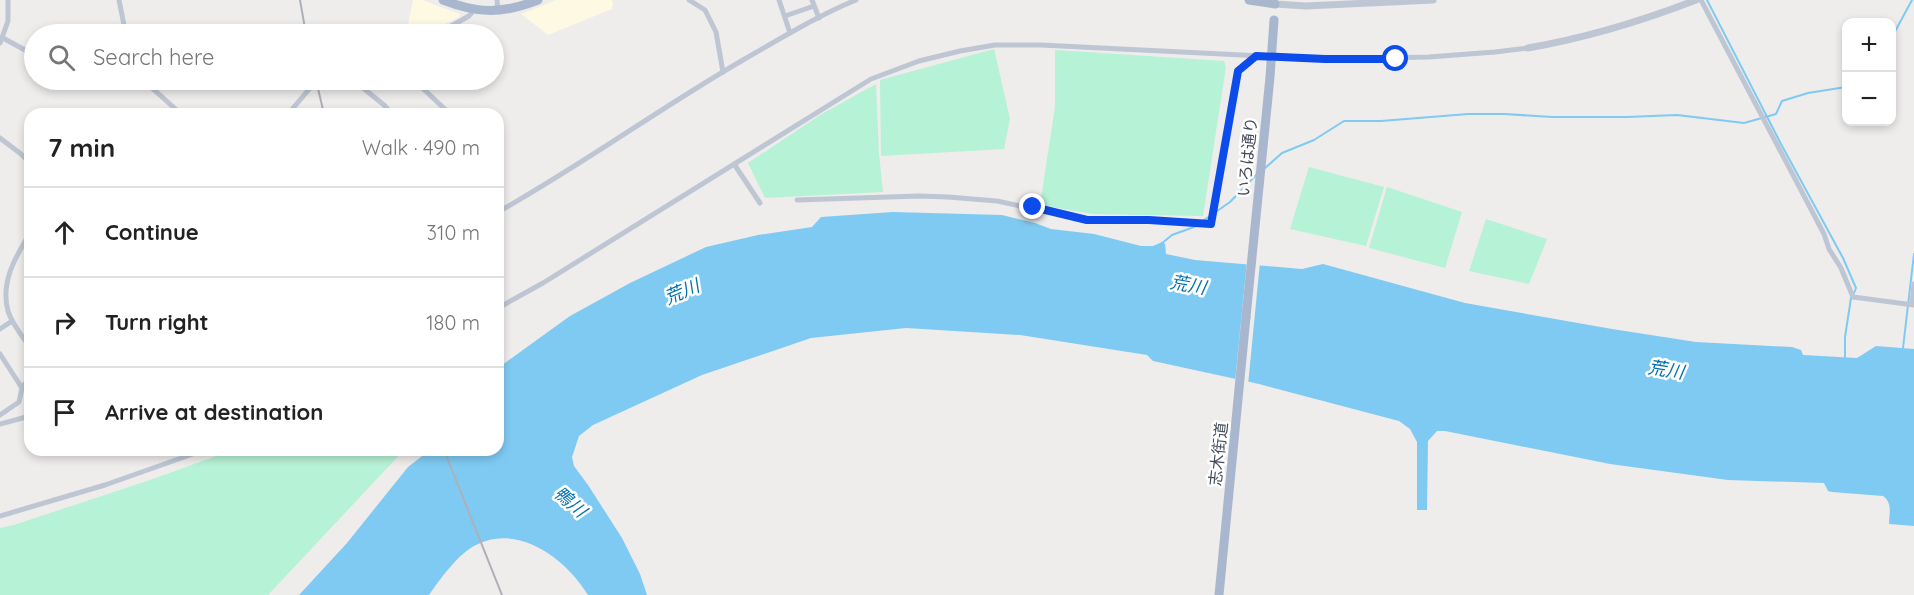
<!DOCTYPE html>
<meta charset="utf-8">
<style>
:root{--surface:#fff;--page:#f6f6f6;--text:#222;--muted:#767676;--line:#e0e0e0}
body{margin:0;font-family:Quicksand,"Noto Sans JP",sans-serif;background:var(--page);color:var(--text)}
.controls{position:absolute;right:18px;top:18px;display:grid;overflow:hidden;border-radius:12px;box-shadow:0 3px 9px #0003}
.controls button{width:54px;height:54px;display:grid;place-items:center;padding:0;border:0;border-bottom:2px solid var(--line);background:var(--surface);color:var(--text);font:30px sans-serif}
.stop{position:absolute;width:18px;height:18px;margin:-14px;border:4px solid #0b4ceb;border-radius:50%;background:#fff}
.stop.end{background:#0b4ceb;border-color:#fff;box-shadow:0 2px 6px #0008}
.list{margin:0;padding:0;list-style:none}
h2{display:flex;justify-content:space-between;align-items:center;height:78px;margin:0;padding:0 24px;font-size:26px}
h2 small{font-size:20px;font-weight:400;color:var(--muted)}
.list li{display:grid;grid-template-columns:39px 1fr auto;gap:18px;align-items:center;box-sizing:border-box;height:90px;padding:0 24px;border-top:2px solid var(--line)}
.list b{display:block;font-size:22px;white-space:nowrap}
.list em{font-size:20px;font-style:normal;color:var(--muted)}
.icon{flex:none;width:33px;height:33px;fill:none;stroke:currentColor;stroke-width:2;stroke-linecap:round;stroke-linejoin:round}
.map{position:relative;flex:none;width:1914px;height:595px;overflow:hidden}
.search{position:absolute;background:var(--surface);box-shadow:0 3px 9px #0003;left:24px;top:24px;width:480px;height:66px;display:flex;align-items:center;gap:15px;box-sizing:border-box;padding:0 21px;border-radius:33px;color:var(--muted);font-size:22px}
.panel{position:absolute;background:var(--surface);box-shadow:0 3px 9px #0003;left:24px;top:108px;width:480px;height:348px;border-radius:18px}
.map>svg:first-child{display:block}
.commercial{fill:#fdf9e2}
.green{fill:#b6f2d6}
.water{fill:#7fcaf2}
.pier{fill:#efecec}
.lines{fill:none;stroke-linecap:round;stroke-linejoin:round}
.stream{stroke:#7fcaf2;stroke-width:2}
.minor{stroke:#bec6d3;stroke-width:5}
.tertiary{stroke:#bec6d3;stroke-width:7}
.primary{stroke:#a9b7ce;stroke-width:9}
.rail{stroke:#aeb0b8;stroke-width:2}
.primary-bridge{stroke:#a9b7ce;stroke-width:9}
.route{stroke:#0b4ceb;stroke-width:8}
.labels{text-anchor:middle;stroke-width:5;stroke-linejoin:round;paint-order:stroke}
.street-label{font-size:16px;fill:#434c5b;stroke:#fff}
.water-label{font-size:18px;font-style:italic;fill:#0172b0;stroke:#fff}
</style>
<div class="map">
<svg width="1914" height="595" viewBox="0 0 1914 595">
<rect width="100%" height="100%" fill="#efecec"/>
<g class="commercial">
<polygon points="413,0 422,0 460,14 459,17 426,34 406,34"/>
<polygon points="556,0 611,0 613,2 612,9 548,35 521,14"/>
</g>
<g class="green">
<polygon points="994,49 1010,119 1004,149 881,156 880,80"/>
<polygon points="1055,50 1224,61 1226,67 1203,216 1093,214 1040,205 1055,107"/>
<polygon points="876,84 879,154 883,192 765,198 748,163 820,115"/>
<polygon points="1309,167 1384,187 1366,246 1290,229"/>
<polygon points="1387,187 1462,212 1445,268 1369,248"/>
<polygon points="1486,219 1547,239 1529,284 1469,271"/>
<polygon points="233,450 404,450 268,595 0,595 0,528 14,525 150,480"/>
</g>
<path class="water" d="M893,212L1002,215L1035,223L1051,229L1094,234L1141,246H1153L1162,242L1165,244L1166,254L1195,260L1302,269L1323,264L1465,303L1612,329L1696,342L1792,347L1801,350L1803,355L1857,358L1876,346L1914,349V526L1889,524C1889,514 1893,503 1883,496L1832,492L1828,491L1824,483L1728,480L1610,464L1445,431H1437L1428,441L1427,510H1417V442L1410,429L1399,421L1259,384L1153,361L1147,355L1020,335L906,328L811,338L702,375L593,425L579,436L572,457L574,466L588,485L622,538L640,574L647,595H588C566,559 519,523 476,545C458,554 440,579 429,595H299L347,543L408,467L430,450H498V368L570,316L630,283L706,247L758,235L812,227L821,217Z"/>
<polygon class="pier" points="1247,261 1260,262 1248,385 1235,382"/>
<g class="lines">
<g class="stream">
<polyline points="1707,0 1781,144 1843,258 1856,288 1854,293"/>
<polyline points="1892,37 1912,0"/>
<polyline points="1264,169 1282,153 1314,140 1344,121 1381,121 1468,114 1504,114 1552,117 1627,117 1677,115 1744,123 1776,114 1782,101 1808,93 1846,87"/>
<polyline points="1161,244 1172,235 1194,227 1230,202 1257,174"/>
<polyline points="1903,348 1914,254"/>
<polyline points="1845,361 1845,337 1851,298"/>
</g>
<g class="minor">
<polyline points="119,0 124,25 126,28 169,34"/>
<polyline points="497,0 498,11"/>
<polyline points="689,0 705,10 716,32 723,72"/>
<polyline points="779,0 790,33"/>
<polyline points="812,0 819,18"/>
<polyline points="1701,0 1824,234 1829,249 1841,268 1853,297 1914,305"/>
<polyline points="785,16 814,6"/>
<polyline points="437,34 469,16 474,10"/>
<polyline points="3,38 34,55"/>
<polyline points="0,43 8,21 8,0"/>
<polyline points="143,80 181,114"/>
<path d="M334,80C345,82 353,85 364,80"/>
<polyline points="414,80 450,114"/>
<polyline points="357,83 384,105 392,114"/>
<polyline points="288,114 317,80"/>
<polyline points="0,138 21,154 30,163"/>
<polyline points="734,164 760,203"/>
<polyline points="797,200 919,196 948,197 997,201 1087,220 1149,220 1211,224 1238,71 1256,56"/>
<path d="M498,212C582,165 660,108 743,60C780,39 817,16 856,0"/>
<path d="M30,233C16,256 0,282 8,311C12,324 22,336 30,347"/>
<polyline points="1912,304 1914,284"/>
<polyline points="498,308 543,283 871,79 919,61 960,51 995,45 1041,45 1325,59 1429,57 1495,52 1528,48"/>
<polyline points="0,329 12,321"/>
<polyline points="0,354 22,388"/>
<polyline points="0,415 19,402 22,388 30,377"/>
<polyline points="0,424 30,416"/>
<polyline points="0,516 105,485 204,450"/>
</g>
<g class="tertiary">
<polyline points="1275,4 1306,6 1433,0"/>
<path d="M1528,48C1585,38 1642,21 1696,0"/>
</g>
<g class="primary">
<path d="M443,0C479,14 502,14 538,0"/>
<polyline points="1249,0 1275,4"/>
<polyline points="1219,595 1246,317"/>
</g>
<g class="rail">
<polyline points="300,0 306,34"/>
<polyline points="316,80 324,114"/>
<polyline points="444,450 502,595"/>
</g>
<polyline class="primary-bridge" points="1246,317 1270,77 1274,20"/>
</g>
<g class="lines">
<polyline class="route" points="1033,207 1087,220 1149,220 1211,224 1238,71 1256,56 1325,59 1396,59"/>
</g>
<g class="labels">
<g class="street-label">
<text transform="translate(1247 157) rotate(-84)" y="6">いろは通り</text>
<text transform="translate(1218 454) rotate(-84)" y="6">志木街道</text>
</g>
<g class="water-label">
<text transform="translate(1188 285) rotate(10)" y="6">荒川</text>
<text transform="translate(682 292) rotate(-23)" y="6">荒川</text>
<text transform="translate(1666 370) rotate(9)" y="6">荒川</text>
<text transform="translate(570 502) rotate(41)" y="6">鴨川</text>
</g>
</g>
</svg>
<div class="controls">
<button>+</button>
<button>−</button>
</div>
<div class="stop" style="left:1396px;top:59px"></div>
<div class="stop end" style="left:1033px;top:207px"></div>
<div class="search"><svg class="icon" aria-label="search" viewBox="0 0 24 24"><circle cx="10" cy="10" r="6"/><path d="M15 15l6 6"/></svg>Search here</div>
<section class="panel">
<h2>7 min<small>Walk · 490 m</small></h2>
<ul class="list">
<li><svg class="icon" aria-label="ahead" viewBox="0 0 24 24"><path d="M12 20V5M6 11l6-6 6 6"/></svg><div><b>Continue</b></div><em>310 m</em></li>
<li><svg class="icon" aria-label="right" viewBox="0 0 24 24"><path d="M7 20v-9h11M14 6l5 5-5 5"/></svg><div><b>Turn right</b></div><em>180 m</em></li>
<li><svg class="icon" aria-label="arrive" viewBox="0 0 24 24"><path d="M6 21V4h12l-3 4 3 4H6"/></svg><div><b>Arrive at destination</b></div></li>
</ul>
</section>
</div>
